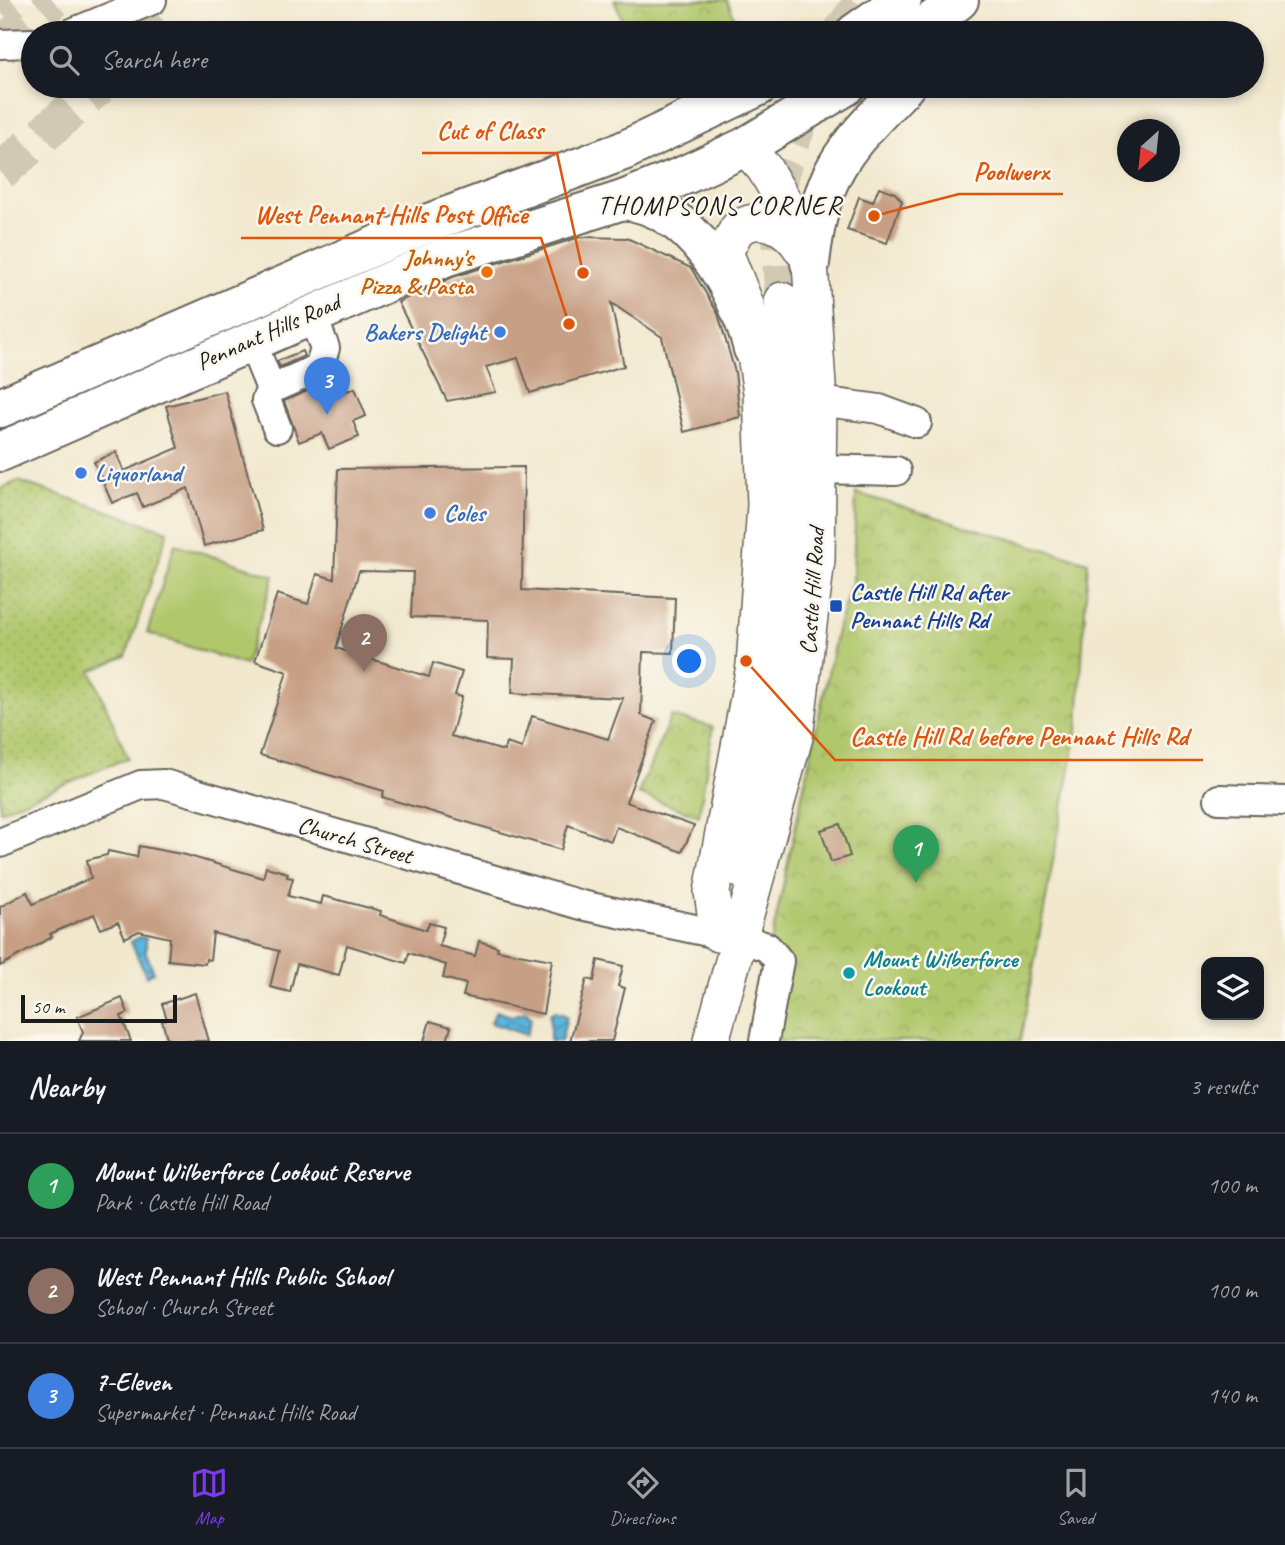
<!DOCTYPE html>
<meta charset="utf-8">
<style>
:root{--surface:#171b24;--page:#20242c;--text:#f1f3f6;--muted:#9ea1a6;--line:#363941;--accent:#7c3aed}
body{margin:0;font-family:Caveat,sans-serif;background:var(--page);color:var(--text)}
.controls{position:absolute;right:21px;bottom:21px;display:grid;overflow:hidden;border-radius:14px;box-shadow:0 4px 10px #0003}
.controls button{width:63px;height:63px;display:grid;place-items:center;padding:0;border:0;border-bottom:2px solid var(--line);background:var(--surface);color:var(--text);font:35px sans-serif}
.compass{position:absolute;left:1117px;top:119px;width:63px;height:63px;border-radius:50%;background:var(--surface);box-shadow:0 4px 10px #0003;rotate:207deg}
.scale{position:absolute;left:21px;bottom:18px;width:156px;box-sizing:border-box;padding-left:7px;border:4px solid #1c1c1c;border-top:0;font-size:19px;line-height:24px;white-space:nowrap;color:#1c1c1c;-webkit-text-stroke:5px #fbf7ec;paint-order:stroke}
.you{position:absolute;left:690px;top:662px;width:24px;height:24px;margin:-18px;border:5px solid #fff;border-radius:50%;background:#1a73e8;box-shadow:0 0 0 10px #1a73e833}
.badge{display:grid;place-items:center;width:46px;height:46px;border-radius:50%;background:var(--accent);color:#fff;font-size:23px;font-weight:700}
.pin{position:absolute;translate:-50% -58px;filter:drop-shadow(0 2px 4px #0008)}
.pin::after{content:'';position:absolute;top:37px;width:24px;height:21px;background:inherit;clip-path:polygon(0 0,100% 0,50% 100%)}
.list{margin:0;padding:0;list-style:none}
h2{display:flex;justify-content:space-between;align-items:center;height:91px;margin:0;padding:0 28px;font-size:30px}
h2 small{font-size:23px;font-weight:400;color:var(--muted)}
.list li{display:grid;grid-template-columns:46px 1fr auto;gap:21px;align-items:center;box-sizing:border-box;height:105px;padding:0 28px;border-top:2px solid var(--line)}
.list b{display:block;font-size:26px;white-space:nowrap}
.list p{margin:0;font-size:23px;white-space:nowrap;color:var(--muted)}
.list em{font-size:23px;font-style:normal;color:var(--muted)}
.icon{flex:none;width:38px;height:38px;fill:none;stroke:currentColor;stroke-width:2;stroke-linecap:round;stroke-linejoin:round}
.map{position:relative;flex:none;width:1285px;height:1041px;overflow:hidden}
.search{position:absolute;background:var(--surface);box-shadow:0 4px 10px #0003;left:21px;right:21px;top:21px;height:77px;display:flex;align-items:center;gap:18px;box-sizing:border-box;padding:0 24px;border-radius:38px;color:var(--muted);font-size:26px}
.sheet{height:406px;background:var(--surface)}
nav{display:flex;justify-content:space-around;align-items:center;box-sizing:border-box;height:98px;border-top:2px solid var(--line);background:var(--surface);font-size:19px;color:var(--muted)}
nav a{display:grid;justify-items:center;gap:4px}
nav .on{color:var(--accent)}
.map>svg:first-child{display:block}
.grass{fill:url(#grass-dots);stroke:#667244;stroke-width:2}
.park{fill:url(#park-crowns);stroke:#667244;stroke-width:2}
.pitch{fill:#b0c76c;stroke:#667244;stroke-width:2}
.water{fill:url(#water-waves);stroke:#3c687b;stroke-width:2}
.building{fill:#c79f84;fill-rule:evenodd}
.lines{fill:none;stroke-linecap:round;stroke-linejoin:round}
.major-tunnel{stroke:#d1c9b3;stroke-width:35;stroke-dasharray:35 18;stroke-linecap:butt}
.highway-tunnel{stroke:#d1c9b3;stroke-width:38;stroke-dasharray:38 19;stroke-linecap:butt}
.minor-casing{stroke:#67635a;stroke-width:32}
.major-casing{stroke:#67635a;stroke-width:38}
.highway-casing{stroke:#67635a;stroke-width:42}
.minor{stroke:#fff;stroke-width:28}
.major{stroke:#fff;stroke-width:35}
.highway{stroke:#fff;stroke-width:38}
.food-dot{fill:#e8710a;stroke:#fbf7ec;stroke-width:2.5}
.shop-dot{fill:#3f7fe0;stroke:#fbf7ec;stroke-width:2.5}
.transit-dot{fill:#1a4fb4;stroke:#fbf7ec;stroke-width:2.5}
.culture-dot{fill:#0f9aa8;stroke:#fbf7ec;stroke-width:2.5}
.labels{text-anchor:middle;stroke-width:5;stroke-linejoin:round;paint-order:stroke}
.food-label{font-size:24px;font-weight:bold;fill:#c56008;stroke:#fbf7ec;text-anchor:end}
.street-label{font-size:24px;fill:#1c1c1c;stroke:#fbf7ec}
.shop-label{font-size:24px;font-weight:bold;fill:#366cbe;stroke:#fbf7ec;text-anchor:start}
.transit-label{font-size:24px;font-weight:bold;fill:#164399;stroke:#fbf7ec;text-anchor:start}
.culture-label{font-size:24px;font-weight:bold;fill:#0d838f;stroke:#fbf7ec;text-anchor:start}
.neighbourhood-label{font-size:26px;letter-spacing:2px;fill:#1c1c1c;stroke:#fbf7ec}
.leader{fill:none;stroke:#de560d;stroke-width:2.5}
.callout-dot{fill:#de560d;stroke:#fbf7ec;stroke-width:2.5}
.callout-label{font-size:26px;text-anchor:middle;font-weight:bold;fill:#de560d;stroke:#fbf7ec;stroke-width:5;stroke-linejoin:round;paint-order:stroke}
</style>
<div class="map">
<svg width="1285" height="1041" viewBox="0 0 1285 1041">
<defs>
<pattern id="grass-dots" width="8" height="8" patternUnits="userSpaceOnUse" patternTransform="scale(1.75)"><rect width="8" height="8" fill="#b0c76c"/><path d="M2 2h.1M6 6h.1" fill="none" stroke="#97aa5d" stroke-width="1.8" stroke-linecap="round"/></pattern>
<pattern id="park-crowns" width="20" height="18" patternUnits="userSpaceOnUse" patternTransform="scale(1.75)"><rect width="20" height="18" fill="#b0c76c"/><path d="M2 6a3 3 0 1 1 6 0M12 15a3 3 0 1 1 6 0" fill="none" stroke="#97aa5d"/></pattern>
<pattern id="water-waves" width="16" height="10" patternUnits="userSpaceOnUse" patternTransform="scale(1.75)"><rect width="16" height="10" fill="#5db4da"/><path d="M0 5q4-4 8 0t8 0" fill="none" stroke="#4c92b0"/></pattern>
</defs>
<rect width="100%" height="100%" fill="#fbf7ec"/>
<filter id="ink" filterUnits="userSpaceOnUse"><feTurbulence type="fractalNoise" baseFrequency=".0143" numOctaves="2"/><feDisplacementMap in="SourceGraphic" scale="14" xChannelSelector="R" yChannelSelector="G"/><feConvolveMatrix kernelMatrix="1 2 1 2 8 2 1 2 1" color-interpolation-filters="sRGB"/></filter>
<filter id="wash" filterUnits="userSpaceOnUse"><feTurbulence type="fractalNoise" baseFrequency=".00686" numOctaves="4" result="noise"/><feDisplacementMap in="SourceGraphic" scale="28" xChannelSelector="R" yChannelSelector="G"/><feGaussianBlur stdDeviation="1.57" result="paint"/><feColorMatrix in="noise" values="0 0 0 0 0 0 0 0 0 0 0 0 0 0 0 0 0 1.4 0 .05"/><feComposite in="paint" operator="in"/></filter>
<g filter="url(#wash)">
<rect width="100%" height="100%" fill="#f1e8ce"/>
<polygon class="grass" points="18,481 168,531 126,656 91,671 128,758 0,811 0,489"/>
<g class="park">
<polygon points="614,0 727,0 741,33 628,33"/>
<polygon points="856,493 1088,562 1078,725 1020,1041 750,1041 838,626 853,579"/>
<polygon points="671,716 713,727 699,816 638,794"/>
</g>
<polygon class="pitch" points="175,544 274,576 245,665 147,633"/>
<g class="water">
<polygon points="140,937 146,938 146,953 154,972 146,976 131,942"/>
<polygon points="496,1011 511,1016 526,1012 531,1018 526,1035 491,1023"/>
<polygon points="555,1011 567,1016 561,1041 550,1041 550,1014"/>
</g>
<g id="blocks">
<g class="building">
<polygon points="879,187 895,193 902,201 887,243 847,230 859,197 873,202"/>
<polygon points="580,237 627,238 691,268 718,314 735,372 740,417 684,432 662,337 611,303 624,366 530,393 518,358 486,367 496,392 447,401 398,302 453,277"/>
<polygon points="302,351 304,356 280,367 277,361"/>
<polygon points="317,387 322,400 355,388 366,416 353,421 359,437 329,449 322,433 299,442 284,401"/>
<polygon points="225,391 263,530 204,546 188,488 143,507 137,493 112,503 94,462 116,452 124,471 178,448 166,406"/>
<path d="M524,467L522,590L675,598L673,653L643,652L641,715L656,721L626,802L694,826L682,852L616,827L611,841L568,825L561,850L382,797L384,791L260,755L287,672L255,661L277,594L308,604L317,574L334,579L338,469ZM359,571L413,572L411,617L488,620L487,658L514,659L512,693L623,698L608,739L532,716L522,748L506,743L504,751L451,736L462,697L455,695L462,672L433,663L429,677L336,648Z"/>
<polygon points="840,824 850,856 831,862 821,830"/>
<polygon points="139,846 186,855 263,878 266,867 288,873 287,877 293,878 288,896 321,904 323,896 381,911 380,915 426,930 429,923 444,927 439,946 475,956 479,941 498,947 497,950 552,960 543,1014 463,996 466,984 443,978 446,965 409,953 406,963 347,945 339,975 297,964 290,992 270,987 279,951 213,933 210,960 206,959 205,964 168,960 170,938 139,931 125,938 118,922 101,929 94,914 50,934 52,937 0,966 0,907 27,892 33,904 91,878 87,860 107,855 108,851 137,857"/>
<polygon points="598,960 623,966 618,986 625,988 612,1041 570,1041 587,979 594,981"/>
<polygon points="195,993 209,1041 168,1041 162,1021 167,1019 162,1004"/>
<polygon points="122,998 128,1013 121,1016 131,1041 79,1041 83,1032 77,1017"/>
<polygon points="430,1021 451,1027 447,1041 424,1041"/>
</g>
</g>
</g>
<g filter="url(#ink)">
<use href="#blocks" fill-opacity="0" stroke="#67635a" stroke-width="2"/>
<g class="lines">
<g class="major-tunnel">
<polyline points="839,33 863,0"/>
<polyline points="782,300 777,206 783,168 810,95"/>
</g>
<g class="highway-tunnel">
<polyline points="0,11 11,0"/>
<polyline points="123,33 159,0"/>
<polyline points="0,48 53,0"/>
<polyline points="0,172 99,86"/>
</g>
<defs>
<g id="minor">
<polyline points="72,33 152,0"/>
<polyline points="0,44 33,43"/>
<polyline points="251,340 271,389 319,368 325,348 311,313"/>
<polyline points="271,389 266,400 277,428"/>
<polyline points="819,401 879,409 917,423"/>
<polyline points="819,469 896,471"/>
<polyline points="1219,799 1285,801"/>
<polyline points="0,843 141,785 164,784 581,905 718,934"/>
<polyline points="739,938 767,947 779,961 764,1041"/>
</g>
<g id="major">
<path d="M735,869C748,815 765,763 774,709C797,572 785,437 782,300"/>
<path d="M718,934L712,892L754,666L765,505L761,392L747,307L725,252L737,229C762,212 788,227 802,250"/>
<polyline points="711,1041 795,737 817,560 819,401 810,263 786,205 764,168 745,147"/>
</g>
<g id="highway">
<polyline points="855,33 902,0"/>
<polyline points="917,33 959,0"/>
<path d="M623,200C692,206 738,289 753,349"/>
<path d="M810,263C821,170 842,151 905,86"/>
<polyline points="0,408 421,226 623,151 759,86"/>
<polyline points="0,452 445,257 623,200 685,175 745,147 846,86"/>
</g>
</defs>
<use href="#minor" class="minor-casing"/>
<use href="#major" class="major-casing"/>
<use href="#highway" class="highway-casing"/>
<use href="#minor" class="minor"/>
<use href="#major" class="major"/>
<use href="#highway" class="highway"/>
</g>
</g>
<circle class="food-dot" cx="487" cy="272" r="7"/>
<g class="shop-dot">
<circle cx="500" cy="332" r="7"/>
<circle cx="81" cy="473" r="7"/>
<circle cx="430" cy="513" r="7"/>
</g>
<rect class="transit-dot" x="829" y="599" width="14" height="14" rx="3.5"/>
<circle class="culture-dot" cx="849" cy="973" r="7"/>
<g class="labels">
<g class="food-label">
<text x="473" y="266">Johnny's<tspan x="473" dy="28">Pizza &amp; Pasta</tspan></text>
</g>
<g class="street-label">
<text transform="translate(268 332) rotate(-24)" y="8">Pennant Hills Road</text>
<text transform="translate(812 591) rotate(-86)" y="8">Castle Hill Road</text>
<text transform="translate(355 840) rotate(16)" y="8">Church Street</text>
</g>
<g class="shop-label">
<text x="486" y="340" text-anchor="end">Bakers Delight</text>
<text x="95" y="481">Liquorland</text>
<text x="444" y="521">Coles</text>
</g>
<g class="transit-label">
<text x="850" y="600">Castle Hill Rd after<tspan x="850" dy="28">Pennant Hills Rd</tspan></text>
</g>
<g class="culture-label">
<text x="863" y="967">Mount Wilberforce<tspan x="863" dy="28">Lookout</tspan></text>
</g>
<g class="neighbourhood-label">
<text x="720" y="214">THOMPSONS CORNER</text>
</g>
</g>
<path class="leader" d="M583 273L557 153H422M874 216L959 194H1063M569 324L541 238H241M746 661L835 760H1203"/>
<g class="callout-dot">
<circle cx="583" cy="273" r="7"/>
<circle cx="874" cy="216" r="7"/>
<circle cx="569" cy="324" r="7"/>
<circle cx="746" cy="661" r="7"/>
</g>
<g class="callout-label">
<text x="490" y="139">Cut of Class</text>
<text x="1011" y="180">Poolwerx</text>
<text x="391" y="223">West Pennant Hills Post Office</text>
<text x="1019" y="745">Castle Hill Rd before Pennant Hills Rd</text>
</g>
</svg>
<div class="controls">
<button><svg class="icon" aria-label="layers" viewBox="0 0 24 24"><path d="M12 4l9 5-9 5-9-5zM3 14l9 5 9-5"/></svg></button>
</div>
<svg class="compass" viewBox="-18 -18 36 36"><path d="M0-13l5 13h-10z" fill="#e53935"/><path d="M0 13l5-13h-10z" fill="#9ea1a6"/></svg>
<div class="scale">50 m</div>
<div class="you"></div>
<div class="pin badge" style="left:916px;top:883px;background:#2e9e5b">1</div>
<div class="pin badge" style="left:364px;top:672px;background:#8d6e63">2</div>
<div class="pin badge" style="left:327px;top:415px;background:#3f7fe0">3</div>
<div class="search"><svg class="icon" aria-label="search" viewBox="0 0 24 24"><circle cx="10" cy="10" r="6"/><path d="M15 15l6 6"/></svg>Search here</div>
</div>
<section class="sheet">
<h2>Nearby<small>3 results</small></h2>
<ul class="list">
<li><span class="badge" style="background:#2e9e5b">1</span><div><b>Mount Wilberforce Lookout Reserve</b><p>Park · Castle Hill Road</p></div><em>100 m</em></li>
<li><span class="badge" style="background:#8d6e63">2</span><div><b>West Pennant Hills Public School</b><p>School · Church Street</p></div><em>100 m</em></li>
<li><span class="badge" style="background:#3f7fe0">3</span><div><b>7-Eleven</b><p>Supermarket · Pennant Hills Road</p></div><em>140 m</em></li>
</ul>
</section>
<nav>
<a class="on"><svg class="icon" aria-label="map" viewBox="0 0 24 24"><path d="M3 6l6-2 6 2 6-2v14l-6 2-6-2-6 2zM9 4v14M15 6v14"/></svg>Map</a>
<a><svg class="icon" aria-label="directions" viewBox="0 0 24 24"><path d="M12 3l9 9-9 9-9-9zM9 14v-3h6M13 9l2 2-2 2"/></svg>Directions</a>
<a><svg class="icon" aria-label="saved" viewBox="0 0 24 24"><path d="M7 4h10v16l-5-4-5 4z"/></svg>Saved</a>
</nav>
